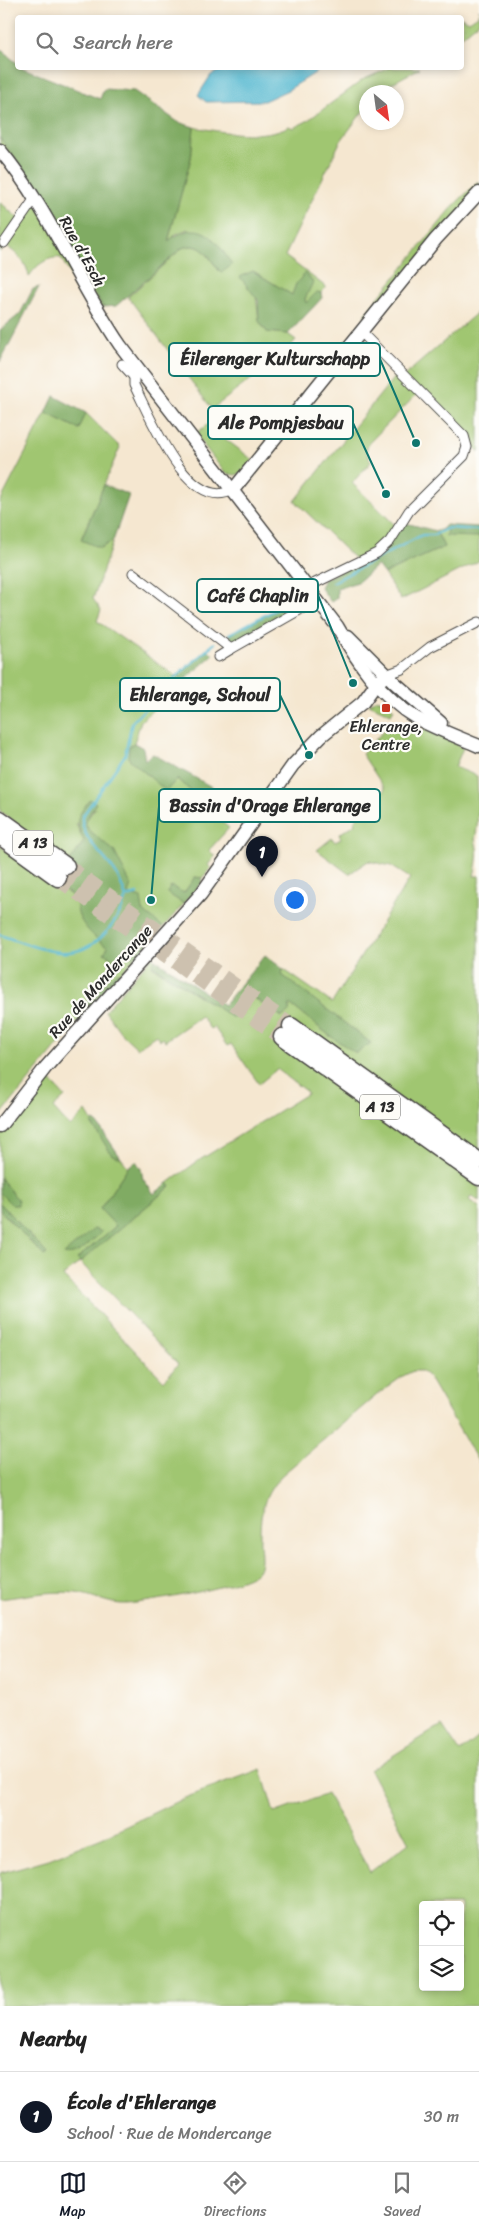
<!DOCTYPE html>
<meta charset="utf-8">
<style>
:root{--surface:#fff;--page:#f2f2f2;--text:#222;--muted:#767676;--line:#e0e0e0;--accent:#111827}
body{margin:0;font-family:Sriracha,sans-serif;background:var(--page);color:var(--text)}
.controls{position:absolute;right:15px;bottom:15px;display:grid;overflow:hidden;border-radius:5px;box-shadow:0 2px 8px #0003}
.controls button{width:45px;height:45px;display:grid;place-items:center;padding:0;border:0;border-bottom:1px solid var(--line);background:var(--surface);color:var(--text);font:25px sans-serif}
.compass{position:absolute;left:359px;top:85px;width:45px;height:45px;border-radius:50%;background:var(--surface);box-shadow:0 2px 8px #0003;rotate:151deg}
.you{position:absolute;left:294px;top:899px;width:18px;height:18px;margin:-12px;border:4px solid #fff;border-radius:50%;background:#1a73e8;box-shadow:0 0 0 8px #1a73e833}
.badge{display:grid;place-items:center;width:32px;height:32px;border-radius:50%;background:var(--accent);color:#fff;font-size:16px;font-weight:700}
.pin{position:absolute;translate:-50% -41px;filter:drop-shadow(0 1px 2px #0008)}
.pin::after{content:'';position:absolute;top:26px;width:18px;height:15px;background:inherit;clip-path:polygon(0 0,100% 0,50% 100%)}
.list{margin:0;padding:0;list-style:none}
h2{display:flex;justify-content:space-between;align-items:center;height:65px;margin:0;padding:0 20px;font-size:21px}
h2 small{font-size:16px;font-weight:400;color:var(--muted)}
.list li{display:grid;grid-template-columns:32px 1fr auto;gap:15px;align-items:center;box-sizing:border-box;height:90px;padding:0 20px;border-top:1px solid var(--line)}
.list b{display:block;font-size:19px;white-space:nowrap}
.list p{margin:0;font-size:16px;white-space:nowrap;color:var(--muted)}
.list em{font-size:16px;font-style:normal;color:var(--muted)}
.icon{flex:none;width:28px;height:28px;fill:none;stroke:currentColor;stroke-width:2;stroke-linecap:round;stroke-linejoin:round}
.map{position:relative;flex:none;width:479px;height:2006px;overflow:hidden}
.search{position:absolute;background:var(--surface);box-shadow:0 2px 8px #0003;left:15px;right:15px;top:15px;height:55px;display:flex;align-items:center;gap:12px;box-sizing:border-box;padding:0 18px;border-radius:5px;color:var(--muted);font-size:19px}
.sheet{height:155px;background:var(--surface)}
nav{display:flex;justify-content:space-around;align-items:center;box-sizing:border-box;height:70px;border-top:1px solid var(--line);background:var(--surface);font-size:14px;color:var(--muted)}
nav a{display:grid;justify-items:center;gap:2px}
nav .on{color:var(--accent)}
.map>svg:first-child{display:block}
.green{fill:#a0c671;stroke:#66784e;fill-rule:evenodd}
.forest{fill:#80ab63;stroke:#566b47}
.water{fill:#50b6cf;stroke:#3e707d}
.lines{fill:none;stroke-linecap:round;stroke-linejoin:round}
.stream{stroke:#50b6cf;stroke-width:2.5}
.highway-tunnel{stroke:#cdc1af;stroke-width:16;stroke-dasharray:16 8;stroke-linecap:butt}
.street-casing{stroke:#494744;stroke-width:11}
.secondary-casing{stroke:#494744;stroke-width:15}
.highway-casing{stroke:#494744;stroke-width:19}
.street{stroke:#fff;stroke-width:9}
.secondary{stroke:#fff;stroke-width:12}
.highway{stroke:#fff;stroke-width:16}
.poi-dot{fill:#c8321e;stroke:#fdfcf7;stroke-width:2}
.labels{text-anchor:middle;stroke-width:4.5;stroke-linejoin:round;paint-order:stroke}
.shield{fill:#fdfcf7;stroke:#6a6a68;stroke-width:1}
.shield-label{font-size:15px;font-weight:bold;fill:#2b2b2b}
.street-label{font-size:16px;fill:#2b2b2b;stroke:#fdfcf7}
.poi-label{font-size:16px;fill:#2b2b2b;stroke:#fdfcf7}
.leader{fill:none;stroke:#0f766e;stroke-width:2}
.callout-dot{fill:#0f766e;stroke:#fdfcf7;stroke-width:2}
.callout{fill:#fdfcf7;stroke:#0f766e;stroke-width:2}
.callout-label{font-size:18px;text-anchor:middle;font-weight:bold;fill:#2b2b2b}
</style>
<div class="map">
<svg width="479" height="2006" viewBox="0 0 479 2006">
<rect width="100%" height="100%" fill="#fdfcf7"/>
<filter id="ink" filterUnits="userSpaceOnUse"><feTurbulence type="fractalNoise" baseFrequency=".02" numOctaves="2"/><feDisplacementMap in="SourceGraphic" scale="10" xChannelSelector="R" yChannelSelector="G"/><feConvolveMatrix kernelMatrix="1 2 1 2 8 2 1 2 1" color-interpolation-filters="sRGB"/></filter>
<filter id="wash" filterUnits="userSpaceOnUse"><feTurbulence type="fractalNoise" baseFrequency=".0096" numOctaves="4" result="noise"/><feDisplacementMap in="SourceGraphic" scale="20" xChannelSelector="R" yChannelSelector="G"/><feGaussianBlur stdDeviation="1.12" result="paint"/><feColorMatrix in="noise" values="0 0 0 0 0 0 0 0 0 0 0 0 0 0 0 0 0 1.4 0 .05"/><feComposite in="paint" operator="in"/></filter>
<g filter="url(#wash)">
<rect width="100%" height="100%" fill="#f5e7d0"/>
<g class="green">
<polygon points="479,9 479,22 462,36 462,18 459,17 461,17 469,21 478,15"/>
<path d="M390,68H420L383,88L379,92H366V107L340,142L285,256L326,287L321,293L317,292L306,303L305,299L312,282L296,284L292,295L253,271L259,321L267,332L288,334L296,340L279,358L212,409L128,297L182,248C203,240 209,258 221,273L188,229L176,234L168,242L191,158L194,127C221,132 264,140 289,126L293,128L307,121L364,79Z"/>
<path d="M0,138C43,189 73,248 103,307L92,314L61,258C48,256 35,266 29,277C27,262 17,254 5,245L0,252V202L20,220L35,198L0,150Z"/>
<polygon points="479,181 479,201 471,207 373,325 364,315 456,203"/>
<polygon points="479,311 479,452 419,392 368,444 366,451 371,462 352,483 398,528 390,541 358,562 295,501 399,371 404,376"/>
<polygon points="46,413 79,429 86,413 120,447 81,539 100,548 113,541 93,599 101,610 97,621 183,681 141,721 134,743 129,746 166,791 177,779 196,795 205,796 199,803 229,828 209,850 215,856 208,865 211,868 202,878 195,877 183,894 171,887 168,893 184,904 163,927 142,911 128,894 114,851 88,830 85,822 95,808 76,824 84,841 70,863 0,811 0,502"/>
<polygon points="207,425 253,460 243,473 235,475 225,473 195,434"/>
<polygon points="448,528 479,530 479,561 401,600 384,574 444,547 436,531"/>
<polygon points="376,699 381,700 394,709 391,714 369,704"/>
<path d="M390,724L438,732L463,748L455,767L477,776C478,795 479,822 475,840C479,852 477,863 474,876H479V1152L448,1165L479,1187V1201L471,1196L469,1200L479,1207V1463L428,1376L422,1371H413L403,1376L378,1394L282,1475C264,1494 260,1511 260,1537C259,1547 264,1562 258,1571C248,1585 147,1603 127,1604C108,1605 93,1595 76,1593C51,1590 24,1596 0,1599V1210L44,1256L47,1254L0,1203V1193L12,1205L0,1184V1136L46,1076L65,1097L53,1108L70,1127L86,1111L112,1154L121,1158L128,1167L100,1209L117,1225L77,1259L80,1261L171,1186L168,1183L198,1161L308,1093L277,1069L259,1084L231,1044L227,1046L214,1027L210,1029L201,1016L165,1041L163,1038L160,1040L156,1035L137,1048L121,1033L105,1011L152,957L155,959L152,966L233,1017L250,995L282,1017L290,1004L330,1036L370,1043L282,975L283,969L332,1003L410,878L391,866L368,861L349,874L317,850L332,838L335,842L341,839L339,834L354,825L355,820L385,789L362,754ZM80,1262L178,1364L164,1381L63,1276Z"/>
<polygon points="0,846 78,900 109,947 104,952 123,952 136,957 120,974 117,972 85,1003 91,1005 0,1116"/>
<path d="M442,1725L460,1752L479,1737V2006H0V1873L49,1859L102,1838L182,1799L261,1769L274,1813L327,1794L370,1872L409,1843L370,1770ZM423,1905H460V1987H423Z"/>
</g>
<g class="forest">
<path d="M0,49L17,63L18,68H23L100,99L104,89L134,91L178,122L194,127L191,158L168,241C200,217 214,236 232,265L221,273C209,258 203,240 182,248L116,306L103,307L41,192L0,138Z"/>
<polygon points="253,271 292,295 296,284 305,273 313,282 305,299 306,303 317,292 321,293 322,298 288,334 267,332 259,321 258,300 240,277"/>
<polygon points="39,287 0,362 0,330 20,314 33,289"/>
<polygon points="54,396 86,413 79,429 46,413"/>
<polygon points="104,485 129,495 113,541 100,548 81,540"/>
<polygon points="402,522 436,531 444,547 384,574 377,565 358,582 337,588 337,598 331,602 320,587 324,579 377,553"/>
<polygon points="446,525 479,527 479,537 446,536 447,528 440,531"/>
<polygon points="302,596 307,601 236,641 231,640 229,634"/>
<polygon points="208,649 213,655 183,681 177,676"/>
<polygon points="134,743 143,748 145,760 153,754 217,790 212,803 206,809 199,803 204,796 196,795 177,779 166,791 128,758 129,746"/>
<path d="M90,799L96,803L85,822L88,829L114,851L131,885L128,894L141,898L143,911L163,927L136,957L123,953L122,958L117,961L104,953L108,947C94,938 72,918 78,900L55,883L84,841C74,819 76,819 90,799Z"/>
<polygon points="195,877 202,878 202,883 184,904 167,893 171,886 184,893"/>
<polygon points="265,955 283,969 282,975 371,1043 356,1053 330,1036 290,1004 289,1012 282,1017 250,995 233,1018 152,965 155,959 224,1005"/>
<polygon points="117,972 120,974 91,1005 85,1003"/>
<polygon points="94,1121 98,1124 121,1158 112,1155 91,1123"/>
<polygon points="136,1161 141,1169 143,1179 154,1194 168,1183 171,1186 80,1262 77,1259 116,1226 100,1209 128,1167"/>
<polygon points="0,1178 18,1200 18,1205 12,1205 0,1193"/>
<polygon points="0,1203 47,1254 44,1256 0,1210"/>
<path d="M94,1229L102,1232C91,1241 78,1258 64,1254Z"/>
</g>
<polygon class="water" points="225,68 323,68 288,90 264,101 206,102 198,95 211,75"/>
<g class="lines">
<g class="stream">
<polyline points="333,582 422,535 434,535 448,528 479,530"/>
<polyline points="229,634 302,596"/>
<polyline points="126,897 138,894"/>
<path d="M0,935C19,941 41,951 60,952C93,955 117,926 126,897C123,890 121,882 117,875C106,856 81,840 82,817L125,755L132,722L177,676L215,643"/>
</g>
</g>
</g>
<g filter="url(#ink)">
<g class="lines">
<g class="highway-tunnel">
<polyline points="66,866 291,1026"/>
<polyline points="58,878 282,1037"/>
</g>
<defs>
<g id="street">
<polyline points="4,243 35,198"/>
<polyline points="122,364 134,377"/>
<path d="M138,367L134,377V385C150,416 188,514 233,490"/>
<polyline points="133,573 231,649 317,600"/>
<polyline points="307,587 377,553 390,541 409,511 464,456 467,447 464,436 361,332"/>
<polyline points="218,657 231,649"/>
<polyline points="386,675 402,669 430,647 479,622"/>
</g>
<g id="secondary">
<path d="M0,150C49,209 77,282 120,345L337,626C357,661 380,696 416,718C436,729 458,737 479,746"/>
<polyline points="233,490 436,239 479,193"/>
<polyline points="348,636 395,683 441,723"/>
<polyline points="0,1126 46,1067 201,894 293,765 321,736 363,702 376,684 386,675"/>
</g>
<g id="highway">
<polyline points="0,819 66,866"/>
<polyline points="0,836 58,878"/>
<polyline points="291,1026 479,1161"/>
<polyline points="282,1037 479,1177"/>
</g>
</defs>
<use href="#street" class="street-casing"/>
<use href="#secondary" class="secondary-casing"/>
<use href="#highway" class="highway-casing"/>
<use href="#street" class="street"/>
<use href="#secondary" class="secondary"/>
<use href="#highway" class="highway"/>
</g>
</g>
<rect class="poi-dot" x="381" y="703" width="10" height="10" rx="2.5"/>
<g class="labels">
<g class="shield">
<rect x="13" y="830.5" width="40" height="25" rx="4"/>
<rect x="360" y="1094.5" width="40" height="25" rx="4"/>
</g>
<g class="shield-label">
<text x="33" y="848">A 13</text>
<text x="380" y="1112">A 13</text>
</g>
<g class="street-label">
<text transform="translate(83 251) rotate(61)" y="6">Rue d'Esch</text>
<text transform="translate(100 981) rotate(-48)" y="6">Rue de Mondercange</text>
</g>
<g class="poi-label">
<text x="386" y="732">Ehlerange,<tspan x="386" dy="18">Centre</tspan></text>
</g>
</g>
<path class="leader" d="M416 443L380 359M386 494L353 423M353 683L318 595M309 755L280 695M151 900L159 806"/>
<g class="callout-dot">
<circle cx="416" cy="443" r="5"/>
<circle cx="386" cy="494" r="5"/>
<circle cx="353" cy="683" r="5"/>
<circle cx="309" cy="755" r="5"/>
<circle cx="151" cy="900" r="5"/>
</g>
<g class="callout">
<rect x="169" y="343" width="211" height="33" rx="5"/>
<rect x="208" y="406" width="145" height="33" rx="5"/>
<rect x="197" y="579" width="121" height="33" rx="5"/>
<rect x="120" y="678" width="160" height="33" rx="5"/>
<rect x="159" y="789" width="221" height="33" rx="5"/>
</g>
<g class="callout-label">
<text x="275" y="365">Éilerenger Kulturschapp</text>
<text x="281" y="429">Ale Pompjesbau</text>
<text x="258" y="602">Café Chaplin</text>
<text x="200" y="701">Ehlerange, Schoul</text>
<text x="270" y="812">Bassin d'Orage Ehlerange</text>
</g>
</svg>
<div class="controls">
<button><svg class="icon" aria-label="locate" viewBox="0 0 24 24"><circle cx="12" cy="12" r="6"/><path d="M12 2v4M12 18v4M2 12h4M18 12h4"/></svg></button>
<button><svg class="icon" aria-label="layers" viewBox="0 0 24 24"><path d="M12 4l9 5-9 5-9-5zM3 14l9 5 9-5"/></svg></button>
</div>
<svg class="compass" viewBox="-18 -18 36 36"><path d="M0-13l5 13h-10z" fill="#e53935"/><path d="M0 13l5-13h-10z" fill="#767676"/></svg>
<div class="you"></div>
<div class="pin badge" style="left:262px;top:877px">1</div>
<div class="search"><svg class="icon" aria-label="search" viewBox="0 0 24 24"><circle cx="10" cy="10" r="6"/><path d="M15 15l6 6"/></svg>Search here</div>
</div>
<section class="sheet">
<h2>Nearby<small></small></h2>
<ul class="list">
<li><span class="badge">1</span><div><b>École d'Ehlerange</b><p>School · Rue de Mondercange</p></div><em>30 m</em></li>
</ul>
</section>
<nav>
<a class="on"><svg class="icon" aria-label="map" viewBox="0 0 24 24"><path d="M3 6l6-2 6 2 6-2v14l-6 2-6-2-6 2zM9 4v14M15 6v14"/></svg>Map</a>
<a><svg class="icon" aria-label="directions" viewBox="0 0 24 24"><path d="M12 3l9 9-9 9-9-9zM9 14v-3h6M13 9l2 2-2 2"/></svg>Directions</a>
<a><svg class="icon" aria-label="saved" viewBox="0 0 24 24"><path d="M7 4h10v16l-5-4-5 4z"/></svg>Saved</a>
</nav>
